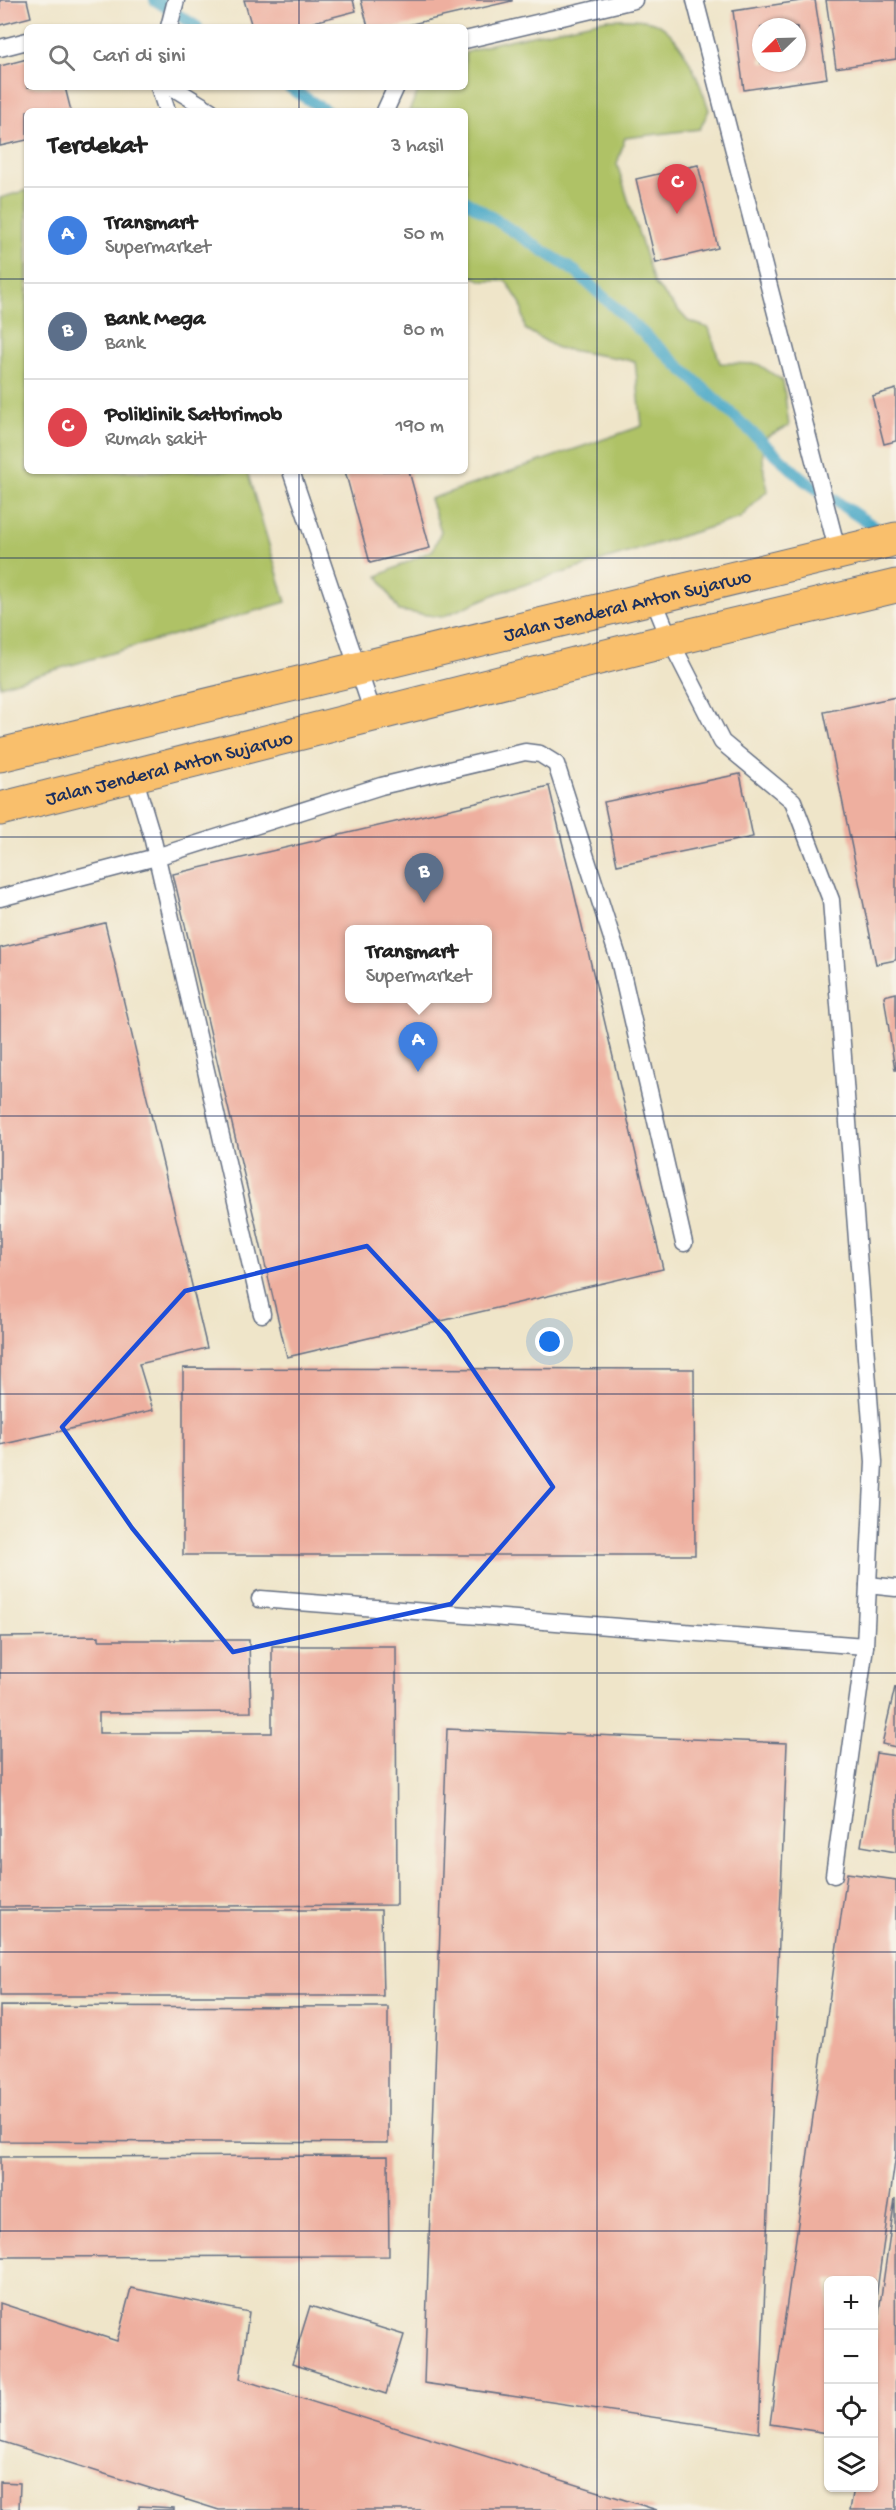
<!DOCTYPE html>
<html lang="id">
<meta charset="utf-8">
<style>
:root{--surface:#fff;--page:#f6f6f6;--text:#222;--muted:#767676;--line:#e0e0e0;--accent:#111827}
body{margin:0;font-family:"Gochi Hand",sans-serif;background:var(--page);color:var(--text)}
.controls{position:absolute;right:18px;bottom:18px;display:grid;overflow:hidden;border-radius:9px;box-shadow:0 2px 4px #0004}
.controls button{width:54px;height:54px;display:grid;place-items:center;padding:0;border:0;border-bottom:2px solid var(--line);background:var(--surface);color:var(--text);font:30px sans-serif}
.compass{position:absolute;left:752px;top:18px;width:54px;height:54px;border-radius:50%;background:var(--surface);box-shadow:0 2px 4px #0004;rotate:247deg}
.you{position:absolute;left:550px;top:1342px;width:21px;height:21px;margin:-15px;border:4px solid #fff;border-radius:50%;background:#1a73e8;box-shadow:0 0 0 9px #1a73e833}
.badge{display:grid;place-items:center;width:39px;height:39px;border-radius:50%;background:var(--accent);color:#fff;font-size:20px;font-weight:700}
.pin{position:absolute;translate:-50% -50px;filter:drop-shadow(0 2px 3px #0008)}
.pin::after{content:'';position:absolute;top:32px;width:21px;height:18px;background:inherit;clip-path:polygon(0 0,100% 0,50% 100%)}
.popup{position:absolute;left:345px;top:925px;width:147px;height:78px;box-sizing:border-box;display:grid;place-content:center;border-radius:9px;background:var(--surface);filter:drop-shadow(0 2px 4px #0005);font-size:20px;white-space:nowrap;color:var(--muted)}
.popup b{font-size:22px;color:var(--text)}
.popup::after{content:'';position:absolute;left:50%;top:100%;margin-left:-12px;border:12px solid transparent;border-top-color:var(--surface)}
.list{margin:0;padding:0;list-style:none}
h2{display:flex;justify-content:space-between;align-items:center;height:78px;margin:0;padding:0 24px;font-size:26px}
h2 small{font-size:20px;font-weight:400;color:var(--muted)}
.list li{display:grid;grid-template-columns:39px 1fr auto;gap:18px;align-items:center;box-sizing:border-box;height:96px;padding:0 24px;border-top:2px solid var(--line)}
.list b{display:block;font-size:22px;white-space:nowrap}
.list p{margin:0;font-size:20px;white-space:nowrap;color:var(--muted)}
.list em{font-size:20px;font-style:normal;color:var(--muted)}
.icon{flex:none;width:33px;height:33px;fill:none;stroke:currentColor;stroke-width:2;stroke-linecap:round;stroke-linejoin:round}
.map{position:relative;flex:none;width:896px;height:2510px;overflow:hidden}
.search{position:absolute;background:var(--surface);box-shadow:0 2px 4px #0004;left:24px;top:24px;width:444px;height:66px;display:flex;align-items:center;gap:15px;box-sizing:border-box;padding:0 21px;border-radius:9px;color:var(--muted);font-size:22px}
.panel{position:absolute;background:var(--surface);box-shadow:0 2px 4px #0004;left:24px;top:108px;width:444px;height:366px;border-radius:9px}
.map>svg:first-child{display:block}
.green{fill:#afc266;stroke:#657862;stroke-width:1.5}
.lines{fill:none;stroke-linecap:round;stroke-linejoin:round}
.stream{stroke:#47a7c6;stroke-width:12}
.building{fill:#eeaf9f;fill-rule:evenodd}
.service-casing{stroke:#656f83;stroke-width:19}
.trunk-casing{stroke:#656f83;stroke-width:35}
.service{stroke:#fff;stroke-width:16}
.trunk{stroke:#f9bf6c;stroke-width:33}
.marked{fill:none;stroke:#1d4ed8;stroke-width:4.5;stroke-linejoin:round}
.grid{fill:none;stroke:#1b2f5e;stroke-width:1.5;stroke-opacity:0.55}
.labels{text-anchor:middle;stroke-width:4.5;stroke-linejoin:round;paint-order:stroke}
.street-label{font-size:20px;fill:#1b2f5e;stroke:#f7f3e8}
</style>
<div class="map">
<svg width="896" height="2510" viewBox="0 0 896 2510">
<rect width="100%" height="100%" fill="#f7f3e8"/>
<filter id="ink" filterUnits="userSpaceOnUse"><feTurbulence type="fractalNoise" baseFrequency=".0167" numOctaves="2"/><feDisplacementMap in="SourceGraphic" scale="12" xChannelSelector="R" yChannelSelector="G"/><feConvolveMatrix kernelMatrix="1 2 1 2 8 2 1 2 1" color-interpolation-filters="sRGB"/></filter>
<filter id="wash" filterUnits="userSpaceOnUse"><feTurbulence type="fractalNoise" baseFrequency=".008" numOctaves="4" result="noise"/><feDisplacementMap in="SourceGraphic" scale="24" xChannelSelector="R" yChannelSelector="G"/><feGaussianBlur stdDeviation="1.35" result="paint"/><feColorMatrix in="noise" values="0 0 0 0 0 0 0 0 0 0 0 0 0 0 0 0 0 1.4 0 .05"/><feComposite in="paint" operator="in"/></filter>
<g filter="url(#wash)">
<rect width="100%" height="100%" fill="#efe5c9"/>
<g class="green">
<path d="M607,19C620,20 640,17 653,22C681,31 701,85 709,110L700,129L625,138L617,164L654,283L688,321L709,328L720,363L758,364L783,381L789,426L762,439L764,473L768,490L740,518L498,593L442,617L399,611L378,576L433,550L441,531L430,499L642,426L635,361L557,348L525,329L521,304L506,281H484L465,274V111H409L420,87H465V53L491,44Z"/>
<polygon points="27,190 27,471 247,471 286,602 0,686 0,198"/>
</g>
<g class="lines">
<g class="stream">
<polyline points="155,0 197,27"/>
<polyline points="289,87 326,111"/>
<polyline points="465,200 576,272 804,480 888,536"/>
</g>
</g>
<g id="blocks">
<g class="building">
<polygon points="0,0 27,0 31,17 0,25"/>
<polygon points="244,0 353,0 356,11 295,27 252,27"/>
<polygon points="361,0 512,0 512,1 399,27 368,27"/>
<path d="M807,0H815L827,78L744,90L733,11ZM761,27H797V63H761Z"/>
<polygon points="826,0 896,0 896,59 836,68"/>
<polygon points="27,59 27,87 65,87 71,111 27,111 27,140 0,146 0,66"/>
<polygon points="698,165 718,248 656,263 636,179"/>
<polygon points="896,389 896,441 884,444 872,396"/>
<polygon points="345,471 409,471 430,548 370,563"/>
<polygon points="896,697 896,960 876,964 824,712"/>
<polygon points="740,774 753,837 617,865 604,802"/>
<path d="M549,786L663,1269L287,1357L173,874ZM349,930H487V998H349Z"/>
<polygon points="105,923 207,1348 139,1364 153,1410 0,1445 0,948"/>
<polygon points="896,993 896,1070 895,1070 884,996"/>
<polygon points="183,1368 694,1369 695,1555 183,1555"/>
<polygon points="99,1636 99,1640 249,1640 251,1712 99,1713 99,1733 272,1733 272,1646 396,1646 397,1905 0,1907 0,1637"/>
<polygon points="895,1687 896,1687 896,1747 882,1744"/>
<polygon points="447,1729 787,1743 759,2433 424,2383"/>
<polygon points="876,1753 896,1756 896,1852 861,1846"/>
<polygon points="847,1873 896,1880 896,2154 875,2305 874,2280 828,2280 828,2433 770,2424"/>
<polygon points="0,1910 381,1910 383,1996 0,1996"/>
<polygon points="0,2006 388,2007 388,2143 0,2141"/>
<polygon points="388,2156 389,2256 0,2257 0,2157"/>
<polygon points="895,2198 896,2510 850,2510 854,2488 874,2488 874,2347"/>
<polygon points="131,2288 249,2312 240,2379 657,2510 219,2510 0,2441 0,2303 117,2341"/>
<polygon points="310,2306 404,2335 386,2394 292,2364"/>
<polygon points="0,2482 20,2483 19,2510 0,2510"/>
<polygon points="139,2506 174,2508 174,2510 139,2510"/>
</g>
</g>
</g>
<g filter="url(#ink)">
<use href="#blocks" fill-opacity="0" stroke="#656f83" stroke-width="1.5"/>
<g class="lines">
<defs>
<g id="service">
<polyline points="695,0 838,553"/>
<polyline points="169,27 176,0"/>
<polyline points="465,40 634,0"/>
<polyline points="0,48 27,41"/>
<polyline points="159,87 167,111"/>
<polyline points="172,87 211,111"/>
<polyline points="385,111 396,87"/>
<polyline points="291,471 374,716"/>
<polyline points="653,598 670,640 722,742 793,801 831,900 874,1462 865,1646 834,1875"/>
<polyline points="134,776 152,836 262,1314"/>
<polyline points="0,898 156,857 381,786 525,752 540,754 556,764 619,960 684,1243"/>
<polyline points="868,1585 896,1588"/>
<polyline points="260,1599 865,1646"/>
</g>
<g id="trunk">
<path id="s1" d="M0,755L896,539"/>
<path id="s2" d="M0,809L670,640L896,586"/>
</g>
</defs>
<use href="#service" class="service-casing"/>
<use href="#trunk" class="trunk-casing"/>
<use href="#service" class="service"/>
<use href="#trunk" class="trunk"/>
</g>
</g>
<path class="marked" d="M367,1246L448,1333L553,1487L451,1604L233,1652L132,1528L62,1427L185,1291Z"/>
<path class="grid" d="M299,0V27M597,0V2510M299,87V111M0,279H27M465,279H896M299,471V2510M0,558H896M0,837H896M0,1116H896M0,1394H896M0,1673H896M0,1952H896M0,2231H896"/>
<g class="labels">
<g class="street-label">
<text dy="7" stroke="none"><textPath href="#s1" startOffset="645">Jalan Jenderal Anton Sujarwo</textPath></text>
<text dy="7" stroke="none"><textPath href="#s2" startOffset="174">Jalan Jenderal Anton Sujarwo</textPath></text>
</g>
</g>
</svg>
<div class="controls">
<button>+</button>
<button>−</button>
<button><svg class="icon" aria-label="locate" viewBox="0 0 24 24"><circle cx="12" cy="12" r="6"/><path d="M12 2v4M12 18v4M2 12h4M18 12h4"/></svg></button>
<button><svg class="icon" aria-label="layers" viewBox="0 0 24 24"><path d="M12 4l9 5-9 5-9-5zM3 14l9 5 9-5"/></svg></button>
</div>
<svg class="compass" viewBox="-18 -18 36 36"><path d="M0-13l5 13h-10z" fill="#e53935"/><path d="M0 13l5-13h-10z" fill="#767676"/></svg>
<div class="you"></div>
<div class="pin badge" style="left:418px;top:1072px;background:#3f7fe0">A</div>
<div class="popup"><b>Transmart</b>Supermarket</div>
<div class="pin badge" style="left:424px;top:903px;background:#5c6f8a">B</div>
<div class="pin badge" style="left:677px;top:214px;background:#e0444e">C</div>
<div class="search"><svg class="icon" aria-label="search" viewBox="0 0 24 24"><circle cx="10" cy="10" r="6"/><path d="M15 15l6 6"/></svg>Cari di sini</div>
<section class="panel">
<h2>Terdekat<small>3 hasil</small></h2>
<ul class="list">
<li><span class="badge" style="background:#3f7fe0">A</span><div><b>Transmart</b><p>Supermarket</p></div><em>50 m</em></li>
<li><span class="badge" style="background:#5c6f8a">B</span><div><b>Bank Mega</b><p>Bank</p></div><em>80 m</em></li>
<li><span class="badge" style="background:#e0444e">C</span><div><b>Poliklinik Satbrimob</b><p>Rumah sakit</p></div><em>190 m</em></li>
</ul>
</section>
</div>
